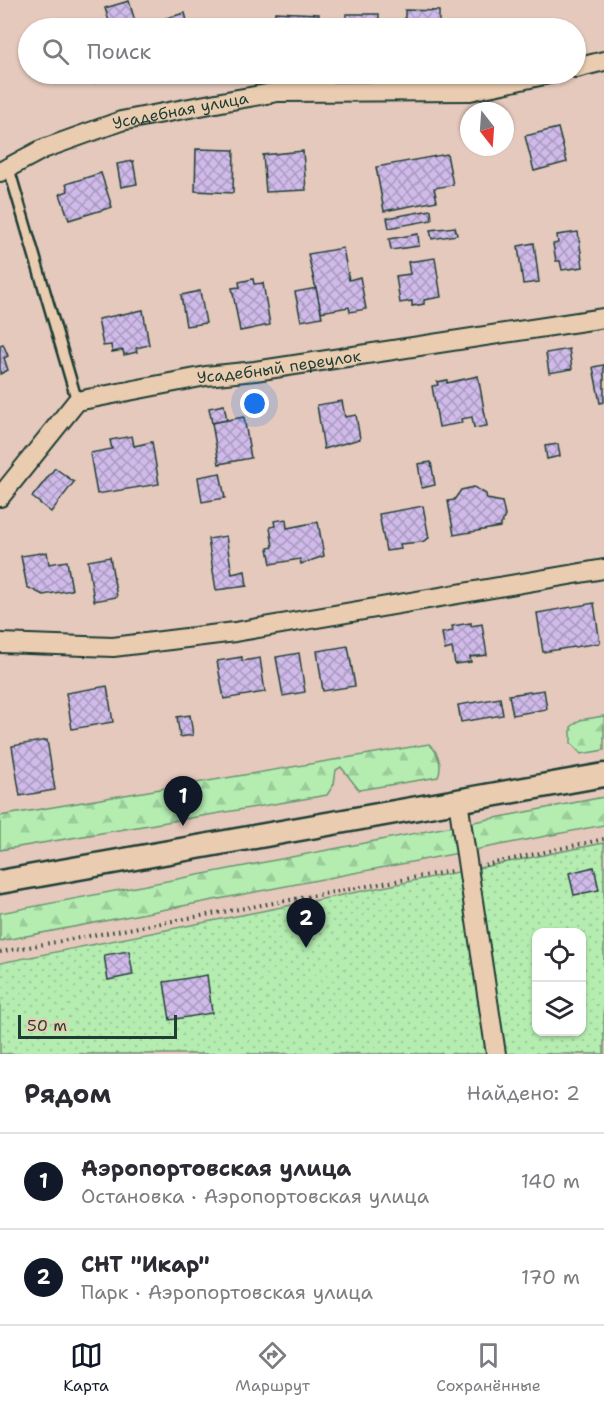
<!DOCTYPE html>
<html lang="ru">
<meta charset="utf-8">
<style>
:root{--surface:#fff;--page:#f2f2f3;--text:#2b2b33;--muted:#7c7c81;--line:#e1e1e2;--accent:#111827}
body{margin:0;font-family:"Shantell Sans",sans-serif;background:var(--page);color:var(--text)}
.controls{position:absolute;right:18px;bottom:18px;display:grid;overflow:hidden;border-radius:12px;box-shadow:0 2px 4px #0004}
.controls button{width:54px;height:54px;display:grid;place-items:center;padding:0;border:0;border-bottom:2px solid var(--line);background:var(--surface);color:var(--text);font:30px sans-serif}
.compass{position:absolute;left:460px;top:102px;width:54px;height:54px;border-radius:50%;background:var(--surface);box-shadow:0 2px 4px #0004;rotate:163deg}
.scale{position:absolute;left:18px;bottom:15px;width:159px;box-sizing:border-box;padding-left:6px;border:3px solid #1f3d34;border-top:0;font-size:16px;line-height:21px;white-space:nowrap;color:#1f3d34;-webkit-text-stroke:4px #eacdb1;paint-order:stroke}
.you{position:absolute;left:255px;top:404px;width:21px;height:21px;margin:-15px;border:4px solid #fff;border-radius:50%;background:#1a73e8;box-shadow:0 0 0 9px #1a73e833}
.badge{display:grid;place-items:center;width:39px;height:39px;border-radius:50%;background:var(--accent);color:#fff;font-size:20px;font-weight:700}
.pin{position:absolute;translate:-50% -50px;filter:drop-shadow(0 2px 3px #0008)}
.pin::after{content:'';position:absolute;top:32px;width:21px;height:18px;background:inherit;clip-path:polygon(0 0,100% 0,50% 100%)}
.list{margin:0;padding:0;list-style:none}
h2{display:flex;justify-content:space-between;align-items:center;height:78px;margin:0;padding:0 24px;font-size:26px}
h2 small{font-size:20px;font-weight:400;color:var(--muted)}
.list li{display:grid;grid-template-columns:39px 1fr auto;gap:18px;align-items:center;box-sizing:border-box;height:96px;padding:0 24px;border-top:2px solid var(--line)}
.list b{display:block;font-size:22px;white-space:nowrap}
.list p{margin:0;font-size:20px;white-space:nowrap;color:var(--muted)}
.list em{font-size:20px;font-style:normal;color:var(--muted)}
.icon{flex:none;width:33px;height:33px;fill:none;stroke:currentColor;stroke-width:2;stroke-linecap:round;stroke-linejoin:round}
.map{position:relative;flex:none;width:604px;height:1054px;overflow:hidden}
.search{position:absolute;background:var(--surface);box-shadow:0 2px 4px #0004;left:18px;right:18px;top:18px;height:66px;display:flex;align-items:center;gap:15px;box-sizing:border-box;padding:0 21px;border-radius:33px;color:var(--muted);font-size:22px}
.sheet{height:270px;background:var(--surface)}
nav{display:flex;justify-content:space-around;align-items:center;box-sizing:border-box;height:84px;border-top:2px solid var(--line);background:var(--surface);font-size:16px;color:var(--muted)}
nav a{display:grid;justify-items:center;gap:3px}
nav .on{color:var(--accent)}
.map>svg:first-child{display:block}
.forest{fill:url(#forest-firs);stroke:#6a9572;stroke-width:1.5}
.garden{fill:url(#garden-dots);stroke:#6a9572;stroke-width:1.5;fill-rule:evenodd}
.building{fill:url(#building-cross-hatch);stroke:#1f3d34;stroke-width:1.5}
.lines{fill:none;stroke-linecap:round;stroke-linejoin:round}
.service-casing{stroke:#1f3d34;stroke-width:14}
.minor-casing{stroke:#1f3d34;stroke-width:22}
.tertiary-casing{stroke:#1f3d34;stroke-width:27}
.path{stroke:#1f3d34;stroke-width:4;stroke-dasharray:1.5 4.5;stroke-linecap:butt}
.service{stroke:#eacdb1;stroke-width:9}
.minor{stroke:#eacdb1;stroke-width:18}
.tertiary{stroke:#eacdb1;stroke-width:22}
.labels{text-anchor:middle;stroke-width:6;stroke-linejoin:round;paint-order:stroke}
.street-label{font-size:16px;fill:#1f3d34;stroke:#eacdb1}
</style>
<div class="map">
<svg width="604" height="1054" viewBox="0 0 604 1054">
<defs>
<pattern id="forest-firs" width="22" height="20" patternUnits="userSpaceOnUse" patternTransform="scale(1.5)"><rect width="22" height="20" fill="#b5edb1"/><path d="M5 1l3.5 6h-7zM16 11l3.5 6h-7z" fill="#9bcc99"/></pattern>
<pattern id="garden-dots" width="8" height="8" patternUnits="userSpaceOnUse" patternTransform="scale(1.5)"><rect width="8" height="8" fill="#b5edb1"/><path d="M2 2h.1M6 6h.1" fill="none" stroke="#9bcc99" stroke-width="1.8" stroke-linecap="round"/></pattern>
<pattern id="building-cross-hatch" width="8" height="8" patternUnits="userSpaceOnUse" patternTransform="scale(1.5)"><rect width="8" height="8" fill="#d0bae9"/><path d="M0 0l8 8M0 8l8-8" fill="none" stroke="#a898be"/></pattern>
</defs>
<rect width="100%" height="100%" fill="#e5c9bc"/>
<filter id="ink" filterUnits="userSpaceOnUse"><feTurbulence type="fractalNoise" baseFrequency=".0167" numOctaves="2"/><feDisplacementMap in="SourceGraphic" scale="12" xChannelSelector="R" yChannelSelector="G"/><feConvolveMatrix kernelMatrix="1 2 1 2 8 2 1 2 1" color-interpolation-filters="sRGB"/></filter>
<g filter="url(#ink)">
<g class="forest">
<polygon points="604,716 604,750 581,754 571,743 571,727 580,720"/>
<path d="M429,744C438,752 443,765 438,777L359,790L341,767L336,770L334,784L327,795L0,850V816Z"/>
<polygon points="604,797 604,825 0,941 0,913"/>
</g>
<path class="garden" d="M604,843V1054H0V963ZM536,932H582V1032H536Z"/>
<g class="building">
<polygon points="129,1 137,28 111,28 105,8"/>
<polygon points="405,10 439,11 439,28 405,28"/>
<polygon points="275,12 319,14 318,28 274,28"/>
<polygon points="185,13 189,28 157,28 155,21"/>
<rect x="346" y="14" width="33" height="14"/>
<polygon points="63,74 108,74 105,80 95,83 87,74 65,81"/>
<polygon points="558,128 567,162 534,171 525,136"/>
<polygon points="196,149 234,150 233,193 195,191"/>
<polygon points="303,151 306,190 266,192 263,155"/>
<polygon points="447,154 453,185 434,188 437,201 384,211 376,167"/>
<polygon points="133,161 137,184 121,187 117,164"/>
<polygon points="101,173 112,207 69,220 60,194 68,191 66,184"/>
<polygon points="431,210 432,220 389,228 387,218"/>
<polygon points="455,227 457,235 432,239 430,230"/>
<polygon points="578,232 583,267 562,270 560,261 556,261 553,244 558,243 557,235"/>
<polygon points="418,234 419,246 391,250 389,239"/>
<polygon points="534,243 539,282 523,284 518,246"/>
<polygon points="343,248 349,280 360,277 366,309 350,312 349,307 321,312 308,254"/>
<polygon points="435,258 441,297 424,300 424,304 412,306 412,301 400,303 396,276 410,274 408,262"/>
<polygon points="253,279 254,284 263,283 270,325 240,331 232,288 240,287 239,282"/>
<polygon points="316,288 322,317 301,321 295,292"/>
<polygon points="200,291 206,323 186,326 181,295"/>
<polygon points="143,310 149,345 136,348 137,352 124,355 123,350 112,352 111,345 103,346 98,319"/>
<polygon points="3,344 8,356 4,358 8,370 0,374 0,345"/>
<polygon points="569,349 572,369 549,373 546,353"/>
<polygon points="604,365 604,402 600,403 593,367"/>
<polygon points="478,376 487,426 474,428 472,417 461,419 462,423 439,427 432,386 438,385 437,382 447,380 447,383"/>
<polygon points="342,401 345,417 356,415 360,439 324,449 317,405"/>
<polygon points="224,405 227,420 212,423 209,408"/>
<polygon points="244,417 251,458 219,464 212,423"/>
<polygon points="132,436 134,446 152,442 159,484 97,494 90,453 112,449 110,440"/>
<polygon points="558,444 560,456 547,459 545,446"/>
<polygon points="431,462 435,485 422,488 418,464"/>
<polygon points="55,468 74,482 51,512 32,497"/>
<polygon points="220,473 225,498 202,502 198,477"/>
<polygon points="474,487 486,494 487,499 502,502 505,516 500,527 454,535 448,501 454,500 461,490"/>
<polygon points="423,506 429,538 422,542 400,544 401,549 386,551 379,514"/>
<polygon points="286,519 287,528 318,522 324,556 301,564 300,559 271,564 268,548 273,547 270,527 275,526 274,521"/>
<polygon points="226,536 232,574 245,571 247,586 216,590 208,539"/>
<polygon points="47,552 49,564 67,561 72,590 43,595 27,587 21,556"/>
<polygon points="110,557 117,597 94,601 88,561"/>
<polygon points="594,603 600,643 543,652 537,613"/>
<polygon points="471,623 471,626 482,624 487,655 470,657 471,662 455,664 452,648 445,650 442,633 453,631 452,626"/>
<polygon points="348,646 355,686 323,691 317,651"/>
<polygon points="299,653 305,692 283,696 276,657"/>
<polygon points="242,657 242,661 260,658 265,692 224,699 217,661"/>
<polygon points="107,686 113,722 72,729 66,693"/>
<polygon points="544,690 547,709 513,715 509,695"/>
<polygon points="500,698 503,715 461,722 458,705"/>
<polygon points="190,715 193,735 180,737 177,717"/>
<polygon points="47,740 55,790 20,796 12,746"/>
<polygon points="594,867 599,890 574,895 569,873"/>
<polygon points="129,951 133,975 108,980 104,955"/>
<polygon points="207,975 212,1013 170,1020 164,982"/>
</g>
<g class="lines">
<defs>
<polyline id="service" points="9,169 77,401"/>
<g id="minor">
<polyline points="576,68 604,61"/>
<path id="s1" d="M0,172L43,149L121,121L232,100L278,92L470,91L549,74"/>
<path id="s2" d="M0,497L77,401L206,376L255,371L604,318"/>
<polyline points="0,643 113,647 235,632 604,569"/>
<polyline points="458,801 496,1054"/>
</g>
<polyline id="tertiary" points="0,882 604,775"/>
</defs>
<use href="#service" class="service-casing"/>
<use href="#minor" class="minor-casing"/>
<use href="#tertiary" class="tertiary-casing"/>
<g class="path">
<polyline points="485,865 604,839"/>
<polyline points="0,952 451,871"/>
</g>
<use href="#service" class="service"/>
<use href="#minor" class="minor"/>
<use href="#tertiary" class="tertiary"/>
</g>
</g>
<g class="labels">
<g class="street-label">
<text dy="6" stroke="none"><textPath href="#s1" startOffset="192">Усадебная улица</textPath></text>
<text dy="6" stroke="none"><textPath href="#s2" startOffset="328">Усадебный переулок</textPath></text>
</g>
</g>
</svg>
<div class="controls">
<button><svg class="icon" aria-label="locate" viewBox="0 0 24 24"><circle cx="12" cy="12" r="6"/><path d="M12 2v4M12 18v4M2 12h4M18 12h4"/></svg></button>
<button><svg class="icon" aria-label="layers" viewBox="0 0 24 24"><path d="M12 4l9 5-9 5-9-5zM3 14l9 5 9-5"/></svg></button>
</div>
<svg class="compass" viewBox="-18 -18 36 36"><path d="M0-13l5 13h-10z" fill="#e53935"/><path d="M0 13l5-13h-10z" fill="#7c7c81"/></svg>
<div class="scale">50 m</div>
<div class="you"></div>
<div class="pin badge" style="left:183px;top:826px">1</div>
<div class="pin badge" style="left:306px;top:948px">2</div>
<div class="search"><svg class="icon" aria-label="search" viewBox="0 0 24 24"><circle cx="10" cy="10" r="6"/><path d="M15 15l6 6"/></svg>Поиск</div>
</div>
<section class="sheet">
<h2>Рядом<small>Найдено: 2</small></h2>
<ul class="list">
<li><span class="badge">1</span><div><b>Аэропортовская улица</b><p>Остановка · Аэропортовская улица</p></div><em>140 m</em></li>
<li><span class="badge">2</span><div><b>СНТ &quot;Икар&quot;</b><p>Парк · Аэропортовская улица</p></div><em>170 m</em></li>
</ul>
</section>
<nav>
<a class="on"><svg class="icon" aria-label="map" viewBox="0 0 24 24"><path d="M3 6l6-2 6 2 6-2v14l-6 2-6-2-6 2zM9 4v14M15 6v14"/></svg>Карта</a>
<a><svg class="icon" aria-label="directions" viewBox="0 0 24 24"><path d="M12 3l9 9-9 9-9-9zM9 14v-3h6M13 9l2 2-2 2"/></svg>Маршрут</a>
<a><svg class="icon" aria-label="saved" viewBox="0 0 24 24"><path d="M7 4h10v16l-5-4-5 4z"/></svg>Сохранённые</a>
</nav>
